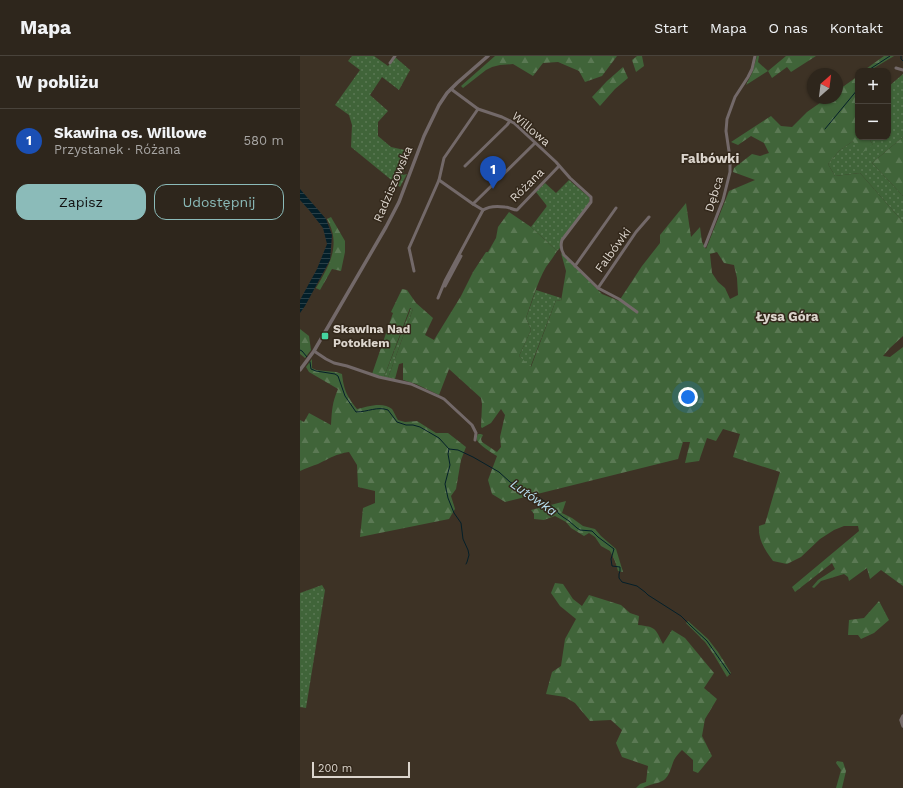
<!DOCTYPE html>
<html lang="pl">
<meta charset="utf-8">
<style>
:root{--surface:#2e261c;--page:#3a3229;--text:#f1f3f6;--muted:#a7a5a3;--line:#49433b;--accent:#8bbbb9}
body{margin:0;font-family:"Work Sans",sans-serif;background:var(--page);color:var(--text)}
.controls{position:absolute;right:12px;top:12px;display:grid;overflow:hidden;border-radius:8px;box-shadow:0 1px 3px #0004}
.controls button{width:36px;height:36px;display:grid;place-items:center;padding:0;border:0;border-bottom:1px solid var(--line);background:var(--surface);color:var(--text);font:20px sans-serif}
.compass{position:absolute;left:507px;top:12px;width:36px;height:36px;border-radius:50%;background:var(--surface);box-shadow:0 1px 3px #0004;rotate:28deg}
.scale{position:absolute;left:12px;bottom:10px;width:98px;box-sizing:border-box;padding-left:4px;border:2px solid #dcd5cd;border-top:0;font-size:11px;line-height:14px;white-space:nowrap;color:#dcd5cd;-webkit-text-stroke:3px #33281b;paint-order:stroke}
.you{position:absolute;left:388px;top:341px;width:14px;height:14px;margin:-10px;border:3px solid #fff;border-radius:50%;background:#1a73e8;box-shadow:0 0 0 6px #1a73e833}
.badge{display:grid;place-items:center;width:26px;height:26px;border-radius:50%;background:var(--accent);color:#fff;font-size:13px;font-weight:700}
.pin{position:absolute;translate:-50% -33px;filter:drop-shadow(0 1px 2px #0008)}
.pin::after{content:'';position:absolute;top:21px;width:14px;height:12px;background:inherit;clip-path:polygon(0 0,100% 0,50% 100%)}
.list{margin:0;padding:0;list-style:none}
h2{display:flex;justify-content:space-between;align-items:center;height:52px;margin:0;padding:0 16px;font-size:17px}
h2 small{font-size:13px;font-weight:400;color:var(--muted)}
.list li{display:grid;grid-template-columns:26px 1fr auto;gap:12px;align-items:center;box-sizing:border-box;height:64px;padding:0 16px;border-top:1px solid var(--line)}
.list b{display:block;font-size:15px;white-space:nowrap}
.list p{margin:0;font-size:13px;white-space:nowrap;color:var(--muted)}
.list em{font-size:13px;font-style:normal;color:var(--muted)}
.actions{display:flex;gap:8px;padding:12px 16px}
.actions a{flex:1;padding:9px 0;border:1px solid var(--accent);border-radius:12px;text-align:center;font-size:14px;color:var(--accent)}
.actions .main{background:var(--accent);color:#111}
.map{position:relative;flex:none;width:603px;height:732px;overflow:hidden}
header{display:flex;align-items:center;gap:24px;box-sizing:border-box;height:56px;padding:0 20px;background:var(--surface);border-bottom:1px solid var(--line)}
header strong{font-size:19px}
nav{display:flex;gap:22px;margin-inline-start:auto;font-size:14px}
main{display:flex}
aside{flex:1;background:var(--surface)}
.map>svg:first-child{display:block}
.grass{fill:url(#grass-dots)}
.forest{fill:url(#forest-firs);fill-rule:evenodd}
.water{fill:url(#water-rules)}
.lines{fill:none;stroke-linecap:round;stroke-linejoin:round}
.stream{stroke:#041f29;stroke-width:1}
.minor{stroke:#736969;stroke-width:3}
.tertiary{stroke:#736969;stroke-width:3.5}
.poi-dot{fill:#45d49f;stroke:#33281b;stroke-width:1.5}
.labels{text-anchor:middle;stroke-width:3;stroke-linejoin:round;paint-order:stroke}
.street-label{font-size:12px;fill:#dcd5cd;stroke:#33281b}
.poi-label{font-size:12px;font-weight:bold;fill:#dcd5cd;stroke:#33281b;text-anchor:start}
.neighbourhood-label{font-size:13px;font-weight:bold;fill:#dcd5cd;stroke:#33281b}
.water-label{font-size:13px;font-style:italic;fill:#b8e1f3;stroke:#33281b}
</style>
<header>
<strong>Mapa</strong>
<nav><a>Start</a><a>Mapa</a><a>O nas</a><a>Kontakt</a></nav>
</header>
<main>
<aside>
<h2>W pobliżu<small></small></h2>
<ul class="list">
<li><span class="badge" style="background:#1a4fb4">1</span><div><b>Skawina os. Willowe</b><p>Przystanek · Różana</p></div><em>580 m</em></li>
</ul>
<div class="actions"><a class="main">Zapisz</a><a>Udostępnij</a></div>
</aside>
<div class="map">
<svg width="603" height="732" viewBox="0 0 603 732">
<defs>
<pattern id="grass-dots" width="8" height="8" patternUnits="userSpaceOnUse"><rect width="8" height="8" fill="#406439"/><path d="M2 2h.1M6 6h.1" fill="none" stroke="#5b7954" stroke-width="1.8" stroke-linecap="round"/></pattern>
<pattern id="forest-firs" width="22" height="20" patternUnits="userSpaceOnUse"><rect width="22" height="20" fill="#406439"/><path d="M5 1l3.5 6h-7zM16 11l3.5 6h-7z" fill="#5b7954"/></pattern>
<pattern id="water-rules" width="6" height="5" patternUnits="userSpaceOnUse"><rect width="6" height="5" fill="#041f29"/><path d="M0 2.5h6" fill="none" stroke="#283f47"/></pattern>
</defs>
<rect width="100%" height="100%" fill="#3d3225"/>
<g class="grass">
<polygon points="52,0 74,0 88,10 95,1 110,14 99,34 82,21 70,39 88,55 78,66 78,80 91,91 109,95 105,112 103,119 107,118 100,131 51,91 52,69 49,59 35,49 60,14 48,5"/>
<polygon points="603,18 603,81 572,107 603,140 603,166 560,117 535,120 528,108 539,95 553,85 573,89 568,81 588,81 588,31"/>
<polygon points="269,124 290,142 289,147 262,184 260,192 257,195 231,171 247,150 236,136 245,127 256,137"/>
<polygon points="236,234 261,242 261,245 256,244 230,312 219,300 231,274 226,262"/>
<polygon points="111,252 113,253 88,322 84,321"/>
<polygon points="22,529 25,534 6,652 0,651 0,537"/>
</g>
<g class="forest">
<polygon points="195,0 317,0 302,20 285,26 279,15 258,6 243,7 233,20 213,8 200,9 192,11 186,14 163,32 161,30"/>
<polygon points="337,0 342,0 344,10 336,16 332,4"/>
<polygon points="457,0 459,0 458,6 468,15 486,0 516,0 491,16 487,11 472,22 468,15 446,29 452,17"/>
<polygon points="584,0 594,0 569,15 563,15"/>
<polygon points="323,11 328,22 315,33 300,50 292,41 307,25"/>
<path d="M558,20V81H568L573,89L562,97L553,85L539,95L528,108L535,120L560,117L603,166V280L590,292L583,300L590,301L603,291V530L581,514L570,523L567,512L549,525L548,521L544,518L521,525L514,532L512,531L518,524L535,513L532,507L495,536L492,531L559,475L558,470H544L534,474L520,483L501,501L487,508L473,505C465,494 458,484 459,470L465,468L480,416L433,401L440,378L423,373L416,385L407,382L399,405L385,407L390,386H383L378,403L205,446L192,438L188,424L197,400C192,397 179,389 177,384C176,381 177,380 178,378H181L183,379L181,383L182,386L197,396L201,391L200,381L205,359L201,353L191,367L182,372L181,371L182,348L181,342L149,313L139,339L116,328L103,324V307L99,308L95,323L88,322L113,253L110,252L84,321L72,318L93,257L91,256L102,233L107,234L116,247L133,262L125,279L134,284L161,240L173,216L186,196H188L196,182L198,171L209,156L231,171L257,195C254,200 250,206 246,211C237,227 232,245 226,262L231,274L219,300L231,311L256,244L261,245L266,215L261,197L302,238L319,245L342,210L360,187V179L386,147L391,181L400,171L402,186L406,193L429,135L455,124L433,116L434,112L452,98L460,100L469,97L464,87L451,80L438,89L431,86L471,60L481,70L492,71L507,56L527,42H537V35ZM417,196L424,207L434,209L437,222L438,239L430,243L425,232L418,226L412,217L410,198Z"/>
<polygon points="603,81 603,140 572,107"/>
<path d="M31,161L45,185V196L41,215L32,213L20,234L16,232C26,215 38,196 32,175C31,171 29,167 27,163Z"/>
<polygon points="0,273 9,280 11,294 5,302 0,298"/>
<path d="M12,303V312L16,314L25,315L36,316L42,318C44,335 47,340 57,353C66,351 83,345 92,353C94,356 96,361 98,364L105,366L117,365L136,377H148L166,391L161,404L156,433L151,440L155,453L149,463L60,481L63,452L75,447V435L58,431L57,409L49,396C36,398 30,402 18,408C12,410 6,412 0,415V364L4,366L9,357L31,369C32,354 32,347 38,333L9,316L6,311Z"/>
<polygon points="266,445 262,457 272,462 283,470 295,473 301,480 316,493 323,516 318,515 315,505 310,495 301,490 295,481 289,477 284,480 271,472 266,466 255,460 244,464 234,463 234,458 231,454"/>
<path d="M255,527L263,528L273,543L282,550L289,539L321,549L330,557L339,560L338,569C356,571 355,572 363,588L372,574L385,582L414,617L404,632L417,643L405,663L402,680L412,700L398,717L393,715V704L382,694C379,697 376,700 374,704C371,711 370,719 364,724C358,728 349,728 343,732H336L340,728L346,726L348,710L322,701L316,687L322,674L311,664L290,665L275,647L265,641L246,638L252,616L261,610L265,583L276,563L260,550L251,537Z"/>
<polygon points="579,545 589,564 574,577 561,583 558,579 548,579 549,564 564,562"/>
<polygon points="388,565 408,583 418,596 431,617 427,621 414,599 405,586 386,567"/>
<polygon points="537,705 543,706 546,715 542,732 536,732 541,714 536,707"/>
</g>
<polygon class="water" points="0,133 26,163 32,179 30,204 5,250 0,257 0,244 17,213 27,188 23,172 9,154 0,144"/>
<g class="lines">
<g class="stream">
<polyline points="601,0 601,3 603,5"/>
<polyline points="567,15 590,0"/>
<polyline points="525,73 558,33"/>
<polyline points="0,294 2,295 7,301"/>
<path d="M10,306L11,313L16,315L35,318L38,320L45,340L56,356C68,356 77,350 88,354L97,366L106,369H113L120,371L139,382L149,393L158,394L173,401L199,416L210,426L240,442L257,454L258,457L263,461L269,465L277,472L280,474L292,475L298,481L314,493L311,503L312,510L320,511V515L319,518V522L322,526L337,530L345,536L348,539L381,560L391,570L407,585L430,618"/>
<polyline points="149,393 148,398 150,409 145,428 148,442 154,457 161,467 163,483 168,494 169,499 167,506 166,508"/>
</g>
<g class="minor">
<polyline points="90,7 95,0"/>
<polyline points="596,12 603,14"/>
<path d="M151,33L178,53L202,61L214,67L256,106L270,122L291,141V146L262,184C260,190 261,194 264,199L298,232L336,176L349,161"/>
<polyline points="165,110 207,69 210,65"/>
<polyline points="139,124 173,148 183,154"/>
<polyline points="173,148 235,87"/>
<path d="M183,154C189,150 198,150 205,151C209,151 213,154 217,154L259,110"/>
<polyline points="405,190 423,144 430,116 430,102 426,75 427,63 435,41 448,21 452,13 455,0"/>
<polyline points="275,210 316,152"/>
<polyline points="114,215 109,192 139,124 144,102 178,53"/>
<polyline points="145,230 161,200"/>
<polyline points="298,232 319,243 337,256"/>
<polyline points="138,242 145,225 183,154"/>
<polyline points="14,295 26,303 34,307 47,310 79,321 111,328 140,341 144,343 172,369 176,377 175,384"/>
</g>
<g class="tertiary">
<polyline points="0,314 14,295 86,171 99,146 124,80 139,49 147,37 157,27 188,0"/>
<polyline points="603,660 601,664 603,670"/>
</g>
</g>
<rect class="poi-dot" x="21" y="276" width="8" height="8" rx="2"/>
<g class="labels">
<g class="street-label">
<text transform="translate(231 73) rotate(40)" y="4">Willowa</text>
<text transform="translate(93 128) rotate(-67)" y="4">Radziszowska</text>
<text transform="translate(227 129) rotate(-45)" y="4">Różana</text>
<text transform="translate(414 138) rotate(-73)" y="4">Dębca</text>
<text transform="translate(313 194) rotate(-54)" y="4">Falbówki</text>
</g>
<g class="poi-label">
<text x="33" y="277">Skawina Nad<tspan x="33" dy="14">Potokiem</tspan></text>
</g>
<g class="neighbourhood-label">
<text x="410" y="107">Falbówki</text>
<text x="487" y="265">Łysa Góra</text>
</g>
<g class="water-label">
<text transform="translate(234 441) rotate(35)" y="5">Lutówka</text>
</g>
</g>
</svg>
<div class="controls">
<button>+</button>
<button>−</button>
</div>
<svg class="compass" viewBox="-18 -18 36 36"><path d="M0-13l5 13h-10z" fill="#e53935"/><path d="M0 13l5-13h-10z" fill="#a7a5a3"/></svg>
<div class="scale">200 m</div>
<div class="you"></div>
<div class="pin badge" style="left:193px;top:133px;background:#1a4fb4">1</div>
</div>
</main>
